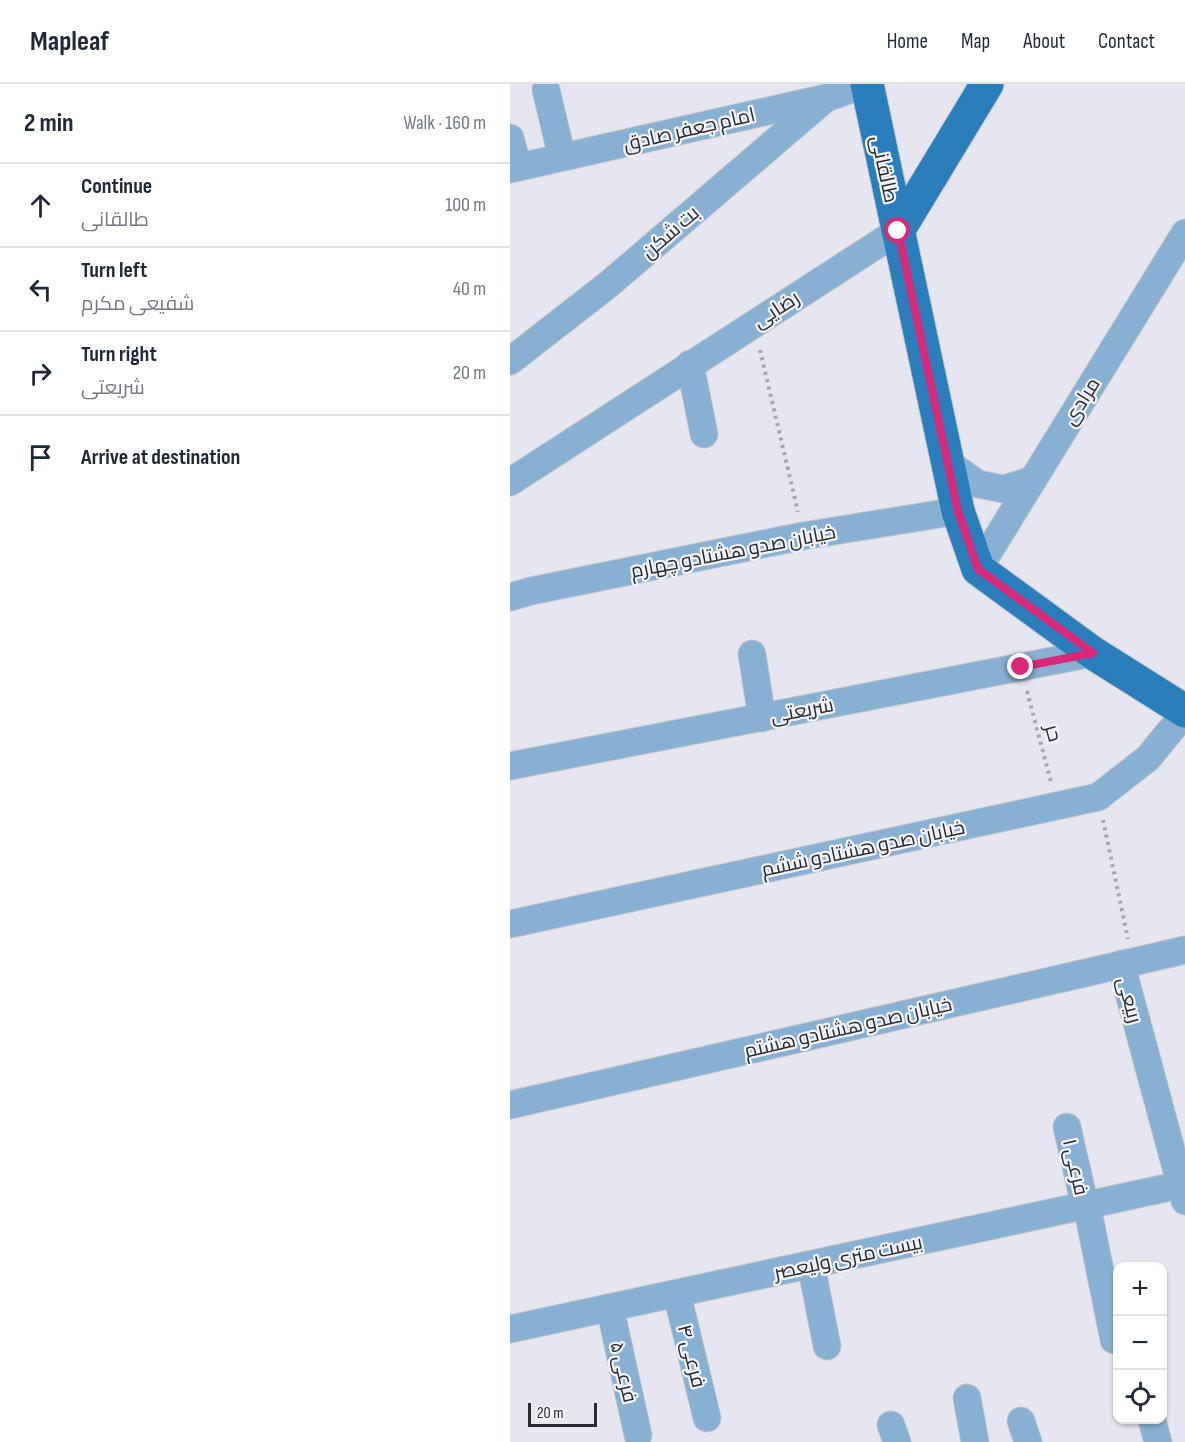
<!DOCTYPE html>
<meta charset="utf-8">
<style>
:root{--surface:#fff;--page:#f2f2f3;--text:#1f2937;--muted:#747a83;--line:#e0e1e3}
body{margin:0;font-family:"Sofia Sans Condensed",Cairo,sans-serif;background:var(--page);color:var(--text)}
.controls{position:absolute;right:18px;bottom:18px;display:grid;overflow:hidden;border-radius:12px;box-shadow:0 2px 4px #0004}
.controls button{width:54px;height:54px;display:grid;place-items:center;padding:0;border:0;border-bottom:2px solid var(--line);background:var(--surface);color:var(--text);font:30px sans-serif}
.scale{position:absolute;left:18px;bottom:15px;width:69px;box-sizing:border-box;padding-left:6px;border:3px solid #2a2a2d;border-top:0;font-size:16px;line-height:21px;white-space:nowrap;color:#2a2a2d;-webkit-text-stroke:4px #f2f4fc;paint-order:stroke}
.stop{position:absolute;width:18px;height:18px;margin:-14px;border:4px solid #db2777;border-radius:50%;background:#fff}
.stop.end{background:#db2777;border-color:#fff;box-shadow:0 2px 6px #0008}
.list{margin:0;padding:0;list-style:none}
h2{display:flex;justify-content:space-between;align-items:center;height:78px;margin:0;padding:0 24px;font-size:26px}
h2 small{font-size:20px;font-weight:400;color:var(--muted)}
.list li{display:grid;grid-template-columns:39px 1fr auto;gap:18px;align-items:center;box-sizing:border-box;height:84px;padding:0 24px;border-top:2px solid var(--line)}
.list b{display:block;font-size:22px;white-space:nowrap}
.list p{margin:0;font-size:20px;white-space:nowrap;color:var(--muted)}
.list em{font-size:20px;font-style:normal;color:var(--muted)}
.icon{flex:none;width:33px;height:33px;fill:none;stroke:currentColor;stroke-width:2;stroke-linecap:round;stroke-linejoin:round}
.map{position:relative;flex:none;width:675px;height:1358px;overflow:hidden}
header{display:flex;align-items:center;gap:36px;box-sizing:border-box;height:84px;padding:0 30px;background:var(--surface);border-bottom:2px solid var(--line)}
header strong{font-size:28px}
nav{display:flex;gap:33px;margin-inline-start:auto;font-size:21px}
main{display:flex}
aside{flex:1;background:var(--surface)}
.map>svg:first-child{display:block}
.lines{fill:none;stroke-linecap:round;stroke-linejoin:round}
.minor-casing{stroke:#c3c4cc;stroke-width:29}
.major-casing{stroke:#c3c4cc;stroke-width:35}
.path{stroke:#a5a6ad;stroke-width:4;stroke-dasharray:3 4.5;stroke-linecap:butt}
.minor{stroke:#88b0d2;stroke-width:27}
.major{stroke:#2a7ebc;stroke-width:33}
.route{stroke:#db2777;stroke-width:8}
.labels{text-anchor:middle;stroke-width:4.5;stroke-linejoin:round;paint-order:stroke}
.street-label{font-size:20px;fill:#2a2a2d;stroke:#f2f4fc}
</style>
<header>
<strong>Mapleaf</strong>
<nav><a>Home</a><a>Map</a><a>About</a><a>Contact</a></nav>
</header>
<main>
<aside>
<h2>2 min<small>Walk · 160 m</small></h2>
<ul class="list">
<li><svg class="icon" aria-label="ahead" viewBox="0 0 24 24"><path d="M12 20V5M6 11l6-6 6 6"/></svg><div><b>Continue</b><p>طالقانی</p></div><em>100 m</em></li>
<li><svg class="icon" aria-label="left" viewBox="0 0 24 24"><path d="M17 20v-9H6M10 6l-5 5 5 5"/></svg><div><b>Turn left</b><p>شفیعی مکرم</p></div><em>40 m</em></li>
<li><svg class="icon" aria-label="right" viewBox="0 0 24 24"><path d="M7 20v-9h11M14 6l5 5-5 5"/></svg><div><b>Turn right</b><p>شریعتی</p></div><em>20 m</em></li>
<li><svg class="icon" aria-label="arrive" viewBox="0 0 24 24"><path d="M6 21V4h12l-3 4 3 4H6"/></svg><div><b>Arrive at destination</b></div></li>
</ul>
</aside>
<div class="map">
<svg width="675" height="1358" viewBox="0 0 675 1358">
<rect width="100%" height="100%" fill="#e5e6ef"/>
<g class="lines">
<defs>
<g id="minor">
<polyline points="36,6 52,73"/>
<polyline points="0,54 8,83"/>
<polyline points="0,85 316,14 356,0"/>
<polyline points="0,277 99,200 316,14"/>
<polyline points="180,280 194,350"/>
<polyline points="438,379 468,400 494,405 523,396"/>
<polyline points="0,398 388,147"/>
<polyline points="468,485 675,149"/>
<polyline points="0,513 21,507 293,452 448,427"/>
<polyline points="242,570 252,634"/>
<polyline points="0,682 583,569"/>
<polyline points="0,840 588,713 638,674 675,629"/>
<polyline points="611,880 675,1117"/>
<polyline points="0,1021 675,866"/>
<polyline points="557,1043 575,1122"/>
<polyline points="577,1122 604,1256"/>
<polyline points="301,1181 317,1262"/>
<polyline points="167,1210 197,1334"/>
<polyline points="100,1224 128,1351"/>
<polyline points="0,1245 675,1100"/>
<polyline points="457,1314 465,1358"/>
<polyline points="642,1336 648,1358"/>
<polyline points="511,1337 518,1358"/>
<polyline points="381,1341 387,1358"/>
</g>
<g id="major">
<polyline points="357,0 448,427 468,485 583,569 675,627"/>
<polyline points="388,147 477,0"/>
</g>
</defs>
<use href="#minor" class="minor-casing"/>
<use href="#major" class="major-casing"/>
<g class="path">
<polyline points="250,266 288,428"/>
<polyline points="517,607 541,698"/>
<polyline points="593,736 618,855"/>
</g>
<use href="#minor" class="minor"/>
<use href="#major" class="major"/>
</g>
<g class="lines">
<polyline class="route" points="388,147 448,427 468,485 583,569 511,583"/>
</g>
<g class="labels">
<g class="street-label">
<text transform="translate(179 45) rotate(-13)" y="7">امام جعفر صادق</text>
<text transform="translate(375 85) rotate(78)" y="7">طالقانی</text>
<text transform="translate(160 148) rotate(-41)" y="7">بت شکن</text>
<text transform="translate(266 225) rotate(-33)" y="7">رضایی</text>
<text transform="translate(571 317) rotate(-58)" y="7">مرادی</text>
<text transform="translate(223 467) rotate(-11)" y="7">خیابان صدو هشتادو چهارم</text>
<text transform="translate(292 626) rotate(-11)" y="7">شریعتی</text>
<text transform="translate(544 649) rotate(75)" y="7">حر</text>
<text transform="translate(353 764) rotate(-12)" y="7">خیابان صدو هشتادو ششم</text>
<text transform="translate(620 916) rotate(75)" y="7">ربیعی</text>
<text transform="translate(338 943) rotate(-13)" y="7">خیابان صدو هشتادو هشتم</text>
<text transform="translate(566 1083) rotate(77)" y="7">فرعی ۱</text>
<text transform="translate(338 1173) rotate(-12)" y="7">بیست متری ولیعصر</text>
<text transform="translate(182 1272) rotate(76)" y="7">فرعی ۴</text>
<text transform="translate(114 1288) rotate(77)" y="7">فرعی ۵</text>
</g>
</g>
</svg>
<div class="controls">
<button>+</button>
<button>−</button>
<button><svg class="icon" aria-label="locate" viewBox="0 0 24 24"><circle cx="12" cy="12" r="6"/><path d="M12 2v4M12 18v4M2 12h4M18 12h4"/></svg></button>
</div>
<div class="scale">20 m</div>
<div class="stop" style="left:388px;top:147px"></div>
<div class="stop end" style="left:511px;top:583px"></div>
</div>
</main>
